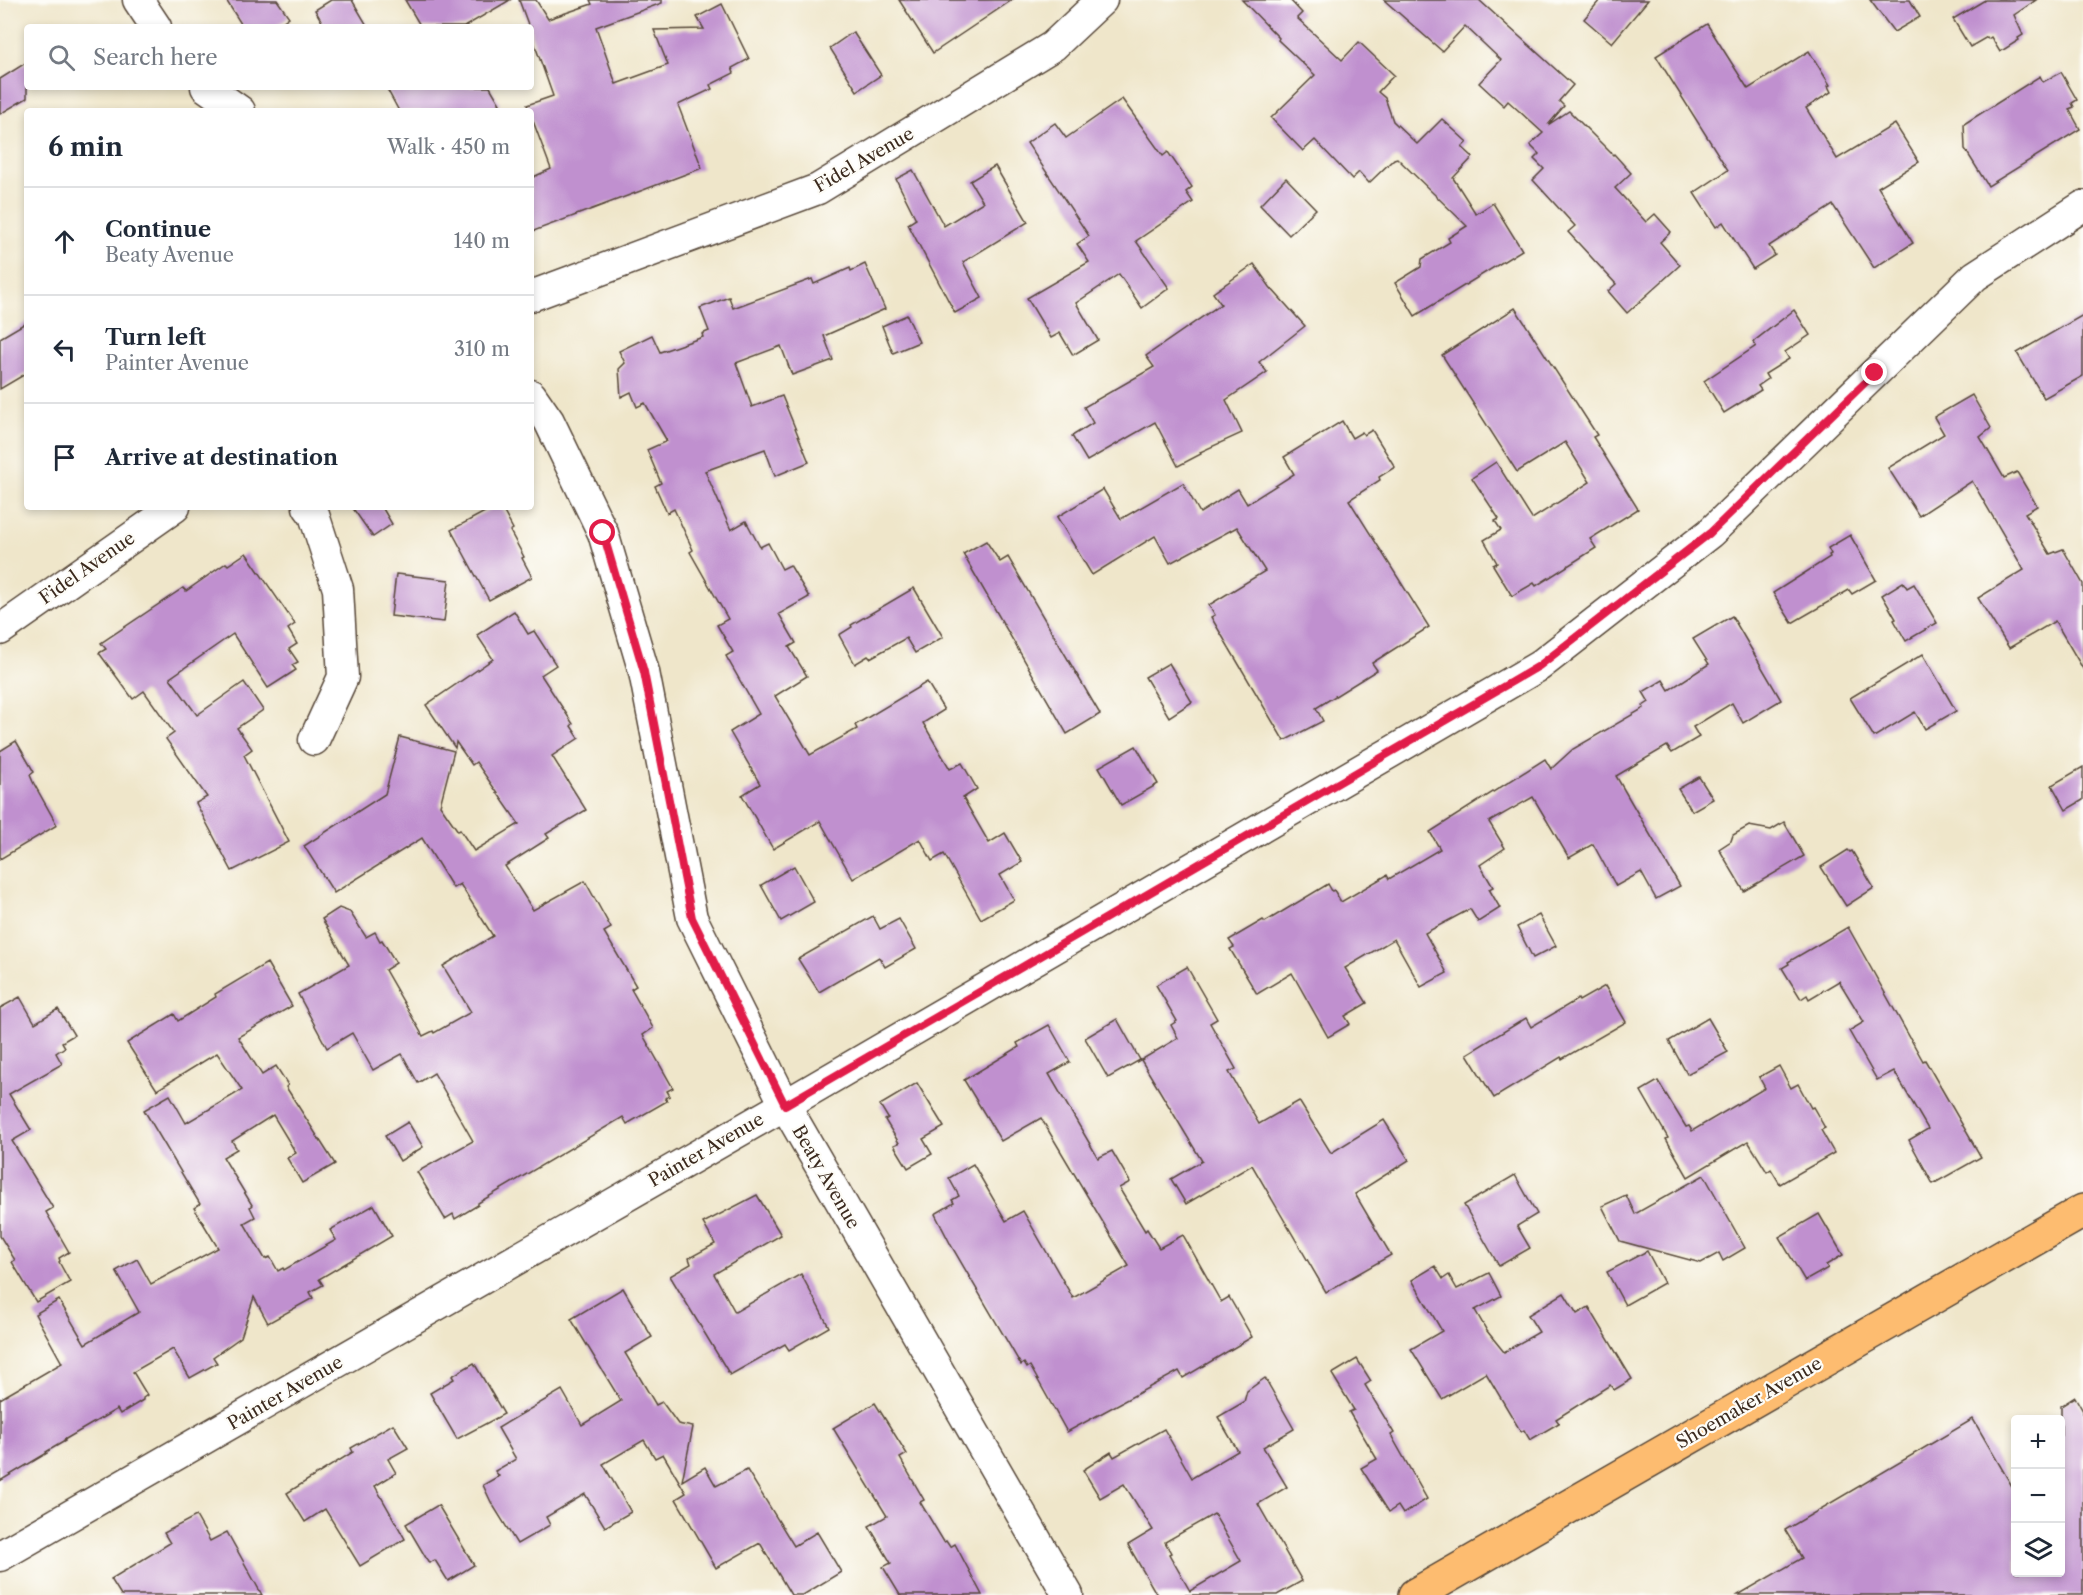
<!DOCTYPE html>
<meta charset="utf-8">
<style>
:root{--surface:#fff;--page:#f2f2f3;--text:#1f2937;--muted:#747a83;--line:#e0e1e3}
body{margin:0;font-family:"Libre Caslon Text",serif;background:var(--page);color:var(--text)}
.controls{position:absolute;right:18px;bottom:18px;display:grid;overflow:hidden;border-radius:6px;box-shadow:0 3px 9px #0003}
.controls button{width:54px;height:54px;display:grid;place-items:center;padding:0;border:0;border-bottom:2px solid var(--line);background:var(--surface);color:var(--text);font:30px sans-serif}
.stop{position:absolute;width:18px;height:18px;margin:-14px;border:4px solid #e11d48;border-radius:50%;background:#fff}
.stop.end{background:#e11d48;border-color:#fff;box-shadow:0 2px 6px #0008}
.list{margin:0;padding:0;list-style:none}
h2{display:flex;justify-content:space-between;align-items:center;height:78px;margin:0;padding:0 24px;font-size:26px}
h2 small{font-size:20px;font-weight:400;color:var(--muted)}
.list li{display:grid;grid-template-columns:39px 1fr auto;gap:18px;align-items:center;box-sizing:border-box;height:108px;padding:0 24px;border-top:2px solid var(--line)}
.list b{display:block;font-size:22px;white-space:nowrap}
.list p{margin:0;font-size:20px;white-space:nowrap;color:var(--muted)}
.list em{font-size:20px;font-style:normal;color:var(--muted)}
.icon{flex:none;width:33px;height:33px;fill:none;stroke:currentColor;stroke-width:2;stroke-linecap:round;stroke-linejoin:round}
.map{position:relative;flex:none;width:2083px;height:1595px;overflow:hidden}
.search{position:absolute;background:var(--surface);box-shadow:0 3px 9px #0003;left:24px;top:24px;width:510px;height:66px;display:flex;align-items:center;gap:15px;box-sizing:border-box;padding:0 21px;border-radius:6px;color:var(--muted);font-size:22px}
.panel{position:absolute;background:var(--surface);box-shadow:0 3px 9px #0003;left:24px;top:108px;width:510px;height:402px;border-radius:6px}
.map>svg:first-child{display:block}
.building{fill:#c090cf;fill-rule:evenodd}
.lines{fill:none;stroke-linecap:round;stroke-linejoin:round}
.minor-casing{stroke:#564638;stroke-width:33}
.major-casing{stroke:#564638;stroke-width:36}
.minor{stroke:#fff;stroke-width:30}
.major{stroke:#fdbc70;stroke-width:33}
.route{stroke:#e11d48;stroke-width:8}
.labels{text-anchor:middle;stroke-width:4.5;stroke-linejoin:round;paint-order:stroke}
.street-label{font-size:18px;fill:#3b2a1e;stroke:#fdfcf7}
</style>
<div class="map">
<svg width="2083" height="1595" viewBox="0 0 2083 1595">
<rect width="100%" height="100%" fill="#fdfcf7"/>
<filter id="ink" filterUnits="userSpaceOnUse"><feTurbulence type="fractalNoise" baseFrequency=".0167" numOctaves="2"/><feDisplacementMap in="SourceGraphic" scale="12" xChannelSelector="R" yChannelSelector="G"/><feConvolveMatrix kernelMatrix="1 2 1 2 8 2 1 2 1" color-interpolation-filters="sRGB"/></filter>
<filter id="wash" filterUnits="userSpaceOnUse"><feTurbulence type="fractalNoise" baseFrequency=".008" numOctaves="4" result="noise"/><feDisplacementMap in="SourceGraphic" scale="24" xChannelSelector="R" yChannelSelector="G"/><feGaussianBlur stdDeviation="1.35" result="paint"/><feColorMatrix in="noise" values="0 0 0 0 0 0 0 0 0 0 0 0 0 0 0 0 0 1.4 0 .05"/><feComposite in="paint" operator="in"/></filter>
<g filter="url(#wash)">
<rect width="100%" height="100%" fill="#efe6ca"/>
<g id="blocks">
<g class="building">
<polygon points="226,0 277,0 289,17 275,27 243,27"/>
<polygon points="331,0 352,0 368,27 325,27 315,10"/>
<polygon points="405,0 510,0 464,27 421,27"/>
<polygon points="519,0 536,0 548,19 592,4 590,0 662,0 662,3 596,27 616,84 668,65 654,30 704,29 697,17 722,4 749,59 732,68 734,73 710,85 712,89 678,105 702,168 531,232 531,178 551,169 527,105 553,96 531,34 531,27 529,27"/>
<polygon points="899,0 1012,0 933,53"/>
<polygon points="1242,0 1290,0 1302,13 1297,18 1342,60 1359,42 1394,75 1378,92 1385,98 1393,121 1417,144 1442,119 1467,142 1462,147 1473,157 1453,178 1476,214 1493,203 1522,250 1415,316 1395,283 1421,267 1422,259 1450,242 1448,238 1467,226 1397,158 1394,159 1369,183 1359,172 1352,179 1315,140 1303,151 1271,118 1315,75 1278,40 1279,38"/>
<polygon points="1384,0 1479,0 1573,85 1559,101 1564,106 1548,125 1569,111 1613,155 1614,154 1631,173 1615,188 1646,222 1655,214 1671,232 1660,242 1680,265 1627,313 1608,291 1616,284 1568,232 1575,226 1533,180 1544,169 1534,159 1539,154 1530,145 1543,133 1508,101 1504,106 1479,83 1501,60 1465,26 1442,51"/>
<polygon points="1600,0 1648,0 1612,43 1584,19"/>
<polygon points="1870,0 1910,0 1920,17 1894,32"/>
<polygon points="1985,0 2036,0 2014,15 2023,35 2018,38 2019,40 2000,52 1991,37 1988,39 1987,37 1970,47 1953,19"/>
<polygon points="1707,24 1748,89 1809,51 1830,85 1828,86 1831,92 1806,108 1837,159 1895,124 1919,162 1878,187 1913,243 1874,268 1833,205 1769,246 1775,255 1753,269 1723,222 1716,227 1694,193 1728,170 1656,56"/>
<polygon points="853,32 881,75 857,91 830,48"/>
<polygon points="27,62 27,98 0,114 0,79"/>
<polygon points="2061,72 2077,100 2072,103 2074,107 2069,109 2080,129 1988,186 1965,149 1964,124 2040,76 2043,82"/>
<polygon points="386,87 490,87 500,104 487,111 399,111"/>
<polygon points="1122,99 1163,156 1168,152 1192,187 1186,192 1193,202 1136,241 1169,288 1142,308 1119,274 1076,303 1098,340 1073,355 1060,333 1051,338 1027,298 1089,262 1077,244 1089,236 1027,143 1055,123 1066,138"/>
<polygon points="995,166 1028,222 963,262 982,298 955,313 908,224 916,219 896,179 913,170 944,226 983,202 970,181"/>
<polygon points="1286,178 1316,209 1289,235 1260,205"/>
<polygon points="865,264 885,309 824,336 833,360 792,375 781,346 736,363 752,407 782,396 809,462 775,476 765,449 705,471 731,530 746,521 760,547 768,543 782,569 790,565 809,597 779,614 796,643 789,647 807,676 775,696 810,755 857,729 855,725 927,682 944,710 923,723 950,769 962,763 977,789 963,798 989,843 1005,833 1022,862 1000,875 1014,900 981,919 944,854 932,861 920,839 853,879 820,821 773,849 742,795 760,784 730,732 759,714 726,656 733,652 717,625 728,619 690,552 693,550 674,509 667,513 655,486 661,483 647,450 667,441 645,403 637,407 631,392 621,397 619,369 625,363 619,351 652,335 660,352 703,337 702,334 709,331 700,308 729,297 733,308 812,279 814,284 850,268 851,271"/>
<polygon points="1254,264 1270,287 1305,326 1259,362 1267,372 1226,400 1242,433 1200,452 1201,454 1178,466 1155,422 1087,461 1072,436 1093,423 1084,407 1154,367 1146,356 1221,304 1213,293"/>
<polygon points="1515,308 1597,435 1593,437 1638,509 1590,539 1596,548 1536,586 1534,583 1512,596 1493,565 1497,563 1484,540 1501,530 1495,521 1499,519 1472,478 1496,462 1532,519 1590,482 1565,442 1517,472 1442,355"/>
<polygon points="1794,310 1810,335 1785,352 1789,359 1765,374 1768,379 1758,386 1761,390 1724,413 1704,381 1756,346 1753,342"/>
<polygon points="907,315 919,342 893,353 882,326"/>
<polygon points="2083,315 2083,376 2044,398 2017,353"/>
<polygon points="27,322 27,373 0,389 0,338"/>
<polygon points="1972,395 1991,428 1980,437 2004,478 2017,472 2037,506 2025,513 2050,554 2063,549 2083,584 2083,669 2055,621 2009,648 1978,598 2024,570 1972,481 1919,516 1888,468 1944,434 1934,417"/>
<polygon points="1342,421 1352,438 1362,432 1364,435 1372,430 1395,467 1379,477 1380,480 1349,500 1429,627 1372,663 1377,670 1316,708 1323,721 1284,741 1211,617 1215,615 1209,605 1265,571 1237,527 1170,563 1155,536 1092,575 1057,517 1103,489 1121,519 1183,483 1200,513 1238,489 1247,504 1294,474 1284,457"/>
<polygon points="352,507 382,507 392,524 373,537"/>
<polygon points="494,507 501,507 513,529 510,531 524,557 522,558 532,577 489,600 451,530"/>
<polygon points="1850,535 1876,580 1852,594 1849,590 1792,623 1773,593 1830,557 1829,555 1831,554 1828,548"/>
<polygon points="986,541 1000,562 1008,557 1100,714 1067,734 963,554"/>
<polygon points="246,553 295,624 288,629 297,644 289,649 298,662 292,665 296,670 268,688 233,634 170,678 197,715 244,682 263,710 237,728 252,749 244,755 289,842 232,871 196,803 207,797 166,739 174,733 144,691 133,699 99,653 106,649 101,643 183,588 186,591 226,563 228,565"/>
<polygon points="396,574 449,580 444,622 391,616"/>
<polygon points="1903,582 1907,588 1914,584 1937,623 1906,641 1894,620 1896,619 1882,595"/>
<polygon points="914,588 943,637 915,653 906,638 870,658 868,656 855,664 839,635 852,627 851,625"/>
<polygon points="514,611 528,634 534,631 556,665 541,675 573,724 571,726 579,738 552,756 586,810 546,834 549,838 505,866 533,910 585,881 611,928 604,932 636,986 631,989 653,1028 643,1035 673,1088 667,1091 670,1096 665,1098 667,1101 627,1124 623,1117 478,1203 478,1205 455,1219 453,1214 445,1219 417,1172 473,1141 434,1073 418,1083 402,1054 373,1070 352,1033 327,1048 298,994 349,965 322,919 339,908 350,912 366,937 375,932 380,941 382,940 396,963 385,970 423,1036 433,1031 434,1033 471,1012 443,966 493,936 460,884 453,888 422,838 334,893 304,846 385,794 400,737 454,751 440,805 458,831 460,830 474,851 519,824 476,762 472,765 456,742 455,748 426,705 493,659 477,635"/>
<polygon points="1732,616 1781,700 1743,723 1732,703 1693,727 1699,737 1672,753 1667,746 1616,776 1680,886 1656,899 1641,872 1616,886 1593,844 1569,858 1533,797 1489,822 1505,848 1480,865 1493,887 1489,889 1500,908 1478,922 1470,909 1425,933 1447,973 1421,987 1394,939 1345,968 1367,1003 1345,1016 1350,1024 1328,1037 1292,973 1257,994 1230,949 1234,947 1229,940 1263,920 1265,922 1328,884 1332,891 1334,890 1341,902 1387,875 1389,879 1440,849 1430,832 1545,759 1551,769 1573,749 1644,708 1643,706 1649,702 1643,692 1663,680 1669,690 1709,664 1693,639"/>
<polygon points="1923,654 1956,711 1925,729 1915,712 1874,737 1850,698"/>
<polygon points="1169,663 1192,702 1169,717 1145,677"/>
<polygon points="16,741 34,772 30,775 33,782 57,825 0,859 0,751"/>
<polygon points="1136,746 1158,784 1121,805 1099,767"/>
<polygon points="2083,767 2083,800 2066,810 2052,785"/>
<polygon points="1699,777 1713,799 1692,811 1678,789"/>
<polygon points="1784,822 1804,856 1744,891 1719,849 1731,841 1733,835 1749,826 1771,830"/>
<polygon points="1848,850 1850,852 1852,851 1874,888 1846,906 1821,867"/>
<polygon points="794,866 814,902 781,921 761,885"/>
<polygon points="1539,915 1556,946 1533,958 1517,927"/>
<polygon points="873,916 880,929 899,919 916,949 885,967 879,957 819,992 798,959"/>
<polygon points="1848,927 1923,1061 1925,1060 1981,1157 1933,1184 1909,1140 1928,1129 1894,1071 1877,1080 1849,1031 1864,1022 1839,981 1809,999 1807,995 1801,999 1782,968 1789,964 1788,962"/>
<polygon points="267,963 292,1006 238,1037 262,1075 276,1066 288,1085 286,1087 335,1164 302,1183 287,1158 296,1153 273,1115 232,1141 237,1149 223,1157 252,1205 250,1207 255,1217 244,1223 265,1259 270,1257 278,1271 283,1268 284,1270 336,1240 330,1230 374,1205 392,1236 319,1279 323,1285 310,1292 313,1298 268,1323 254,1297 241,1337 213,1357 217,1363 190,1378 173,1349 133,1372 147,1395 143,1398 143,1400 120,1414 117,1409 64,1440 65,1441 46,1452 47,1453 0,1481 0,1399 62,1363 35,1314 59,1300 85,1344 139,1312 116,1271 137,1259 151,1284 218,1248 194,1208 200,1204 144,1110 170,1095 186,1123 242,1090 217,1053 157,1090 127,1043 174,1014 178,1021 216,997 215,994"/>
<polygon points="1187,967 1217,1019 1210,1023 1236,1069 1229,1072 1259,1124 1299,1101 1331,1153 1384,1120 1409,1160 1355,1194 1391,1255 1326,1292 1252,1165 1186,1204 1171,1179 1202,1161 1141,1060 1178,1038 1171,1025 1177,1021 1156,985"/>
<polygon points="1605,986 1626,1022 1562,1059 1561,1057 1494,1098 1467,1054 1526,1018 1531,1027 1578,999 1579,1001"/>
<polygon points="20,997 35,1023 58,1009 74,1035 62,1042 65,1047 56,1053 62,1064 9,1094 31,1130 12,1141 53,1208 46,1212 69,1252 59,1258 60,1261 59,1262 70,1282 36,1302 12,1262 15,1260 0,1236 0,1008"/>
<polygon points="1708,1018 1728,1052 1687,1074 1669,1041"/>
<polygon points="1117,1019 1140,1060 1108,1078 1085,1038"/>
<polygon points="1049,1025 1070,1062 1049,1074 1098,1158 1112,1151 1130,1182 1119,1188 1145,1231 1147,1229 1159,1248 1183,1235 1221,1302 1229,1297 1252,1337 1183,1378 1179,1371 1067,1432 1030,1366 1027,1368 1024,1363 1021,1365 952,1247 935,1214 954,1203 952,1200 959,1196 949,1178 973,1164 1006,1221 1023,1211 1073,1298 1129,1266 1041,1118 1001,1141 964,1080 1019,1047 1017,1043"/>
<polygon points="1779,1066 1791,1088 1798,1084 1811,1108 1813,1107 1825,1128 1821,1130 1834,1153 1780,1184 1771,1169 1767,1172 1748,1141 1688,1177 1666,1139 1668,1138 1641,1091 1658,1081 1686,1127 1689,1126 1692,1131 1765,1088 1759,1077"/>
<polygon points="917,1083 944,1127 923,1139 932,1154 908,1168 894,1145 899,1143 885,1120 888,1118 880,1105"/>
<polygon points="408,1122 423,1147 400,1161 385,1136"/>
<polygon points="1515,1175 1537,1214 1517,1226 1530,1248 1499,1266 1464,1205"/>
<polygon points="1704,1175 1745,1248 1723,1261 1719,1253 1701,1263 1620,1241 1602,1206 1626,1195 1635,1214"/>
<polygon points="757,1195 781,1235 714,1274 735,1312 801,1274 829,1327 789,1350 785,1344 730,1375 670,1276 691,1264 689,1258 715,1244 703,1223"/>
<polygon points="1819,1214 1843,1255 1826,1265 1828,1268 1805,1281 1779,1237"/>
<polygon points="1647,1251 1664,1283 1625,1305 1607,1272"/>
<polygon points="1435,1266 1443,1279 1449,1275 1457,1289 1489,1273 1501,1296 1475,1310 1487,1331 1504,1352 1539,1332 1528,1315 1564,1293 1577,1314 1589,1307 1632,1379 1614,1390 1610,1385 1556,1419 1559,1423 1530,1440 1524,1430 1521,1432 1486,1373 1442,1399 1411,1349 1442,1331 1412,1280"/>
<polygon points="623,1288 652,1337 625,1353 656,1405 662,1402 678,1424 693,1427 682,1481 705,1467 716,1486 747,1470 794,1546 817,1532 841,1572 803,1595 791,1595 760,1543 716,1568 676,1499 686,1493 663,1454 655,1458 644,1440 603,1464 631,1512 605,1527 585,1494 546,1517 550,1525 517,1544 491,1502 483,1485 499,1476 495,1471 516,1459 498,1428 562,1390 582,1425 621,1401 571,1319"/>
<polygon points="1357,1359 1371,1381 1365,1385 1394,1433 1391,1435 1427,1499 1403,1514 1398,1506 1389,1512 1361,1468 1377,1459 1349,1412 1354,1410 1332,1374"/>
<polygon points="474,1363 504,1414 457,1439 430,1393 454,1379 452,1376"/>
<path d="M1265,1378L1294,1429L1263,1447L1287,1487L1258,1504L1302,1581L1277,1595H1157L1128,1545L1153,1530L1124,1484L1100,1498L1083,1470L1111,1452L1114,1457L1164,1429L1192,1478L1238,1451L1218,1417L1244,1402L1247,1391ZM1214,1514L1241,1561L1190,1591L1169,1554L1171,1553L1165,1542Z"/>
<polygon points="2075,1397 2083,1411 2083,1595 1738,1595 1802,1558 1785,1530 1973,1419 2016,1493 2016,1572 2061,1572 2061,1406"/>
<polygon points="875,1403 907,1454 900,1458 924,1500 920,1502 944,1542 946,1541 950,1547 955,1544 982,1595 900,1595 883,1567 891,1563 869,1526 887,1516 833,1428"/>
<polygon points="393,1424 408,1448 388,1459 396,1473 375,1486 405,1539 360,1566 325,1509 305,1522 287,1493 353,1452 351,1448"/>
<polygon points="438,1505 474,1565 448,1581 435,1560 429,1563 406,1524"/>
<polygon points="196,1516 210,1541 227,1532 262,1595 121,1595 111,1579 170,1543 164,1533"/>
</g>
</g>
</g>
<g filter="url(#ink)">
<use href="#blocks" fill-opacity="0" stroke="#564638" stroke-width="1.5"/>
<g class="lines">
<defs>
<g id="minor">
<polyline points="138,0 156,27"/>
<polyline points="206,87 240,111"/>
<polyline points="531,296 818,189 1053,46 1102,0"/>
<polyline points="531,395 549,421 603,533 644,672 692,918 785,1105 1068,1595"/>
<polyline points="308,507 314,515 338,589 343,677 314,740"/>
<polyline points="0,630 175,507"/>
<polyline points="0,1556 785,1105 1539,666 1710,533 1975,276 2083,206"/>
</g>
<polyline id="major" points="1415,1595 2083,1211"/>
</defs>
<use href="#minor" class="minor-casing"/>
<use href="#major" class="major-casing"/>
<use href="#minor" class="minor"/>
<use href="#major" class="major"/>
</g>
</g>
<g class="lines" filter="url(#ink)">
<polyline class="route" points="603,533 644,672 692,918 785,1105 1539,666 1710,533 1875,373"/>
</g>
<g class="labels">
<g class="street-label">
<text transform="translate(864 160) rotate(-30)" y="6">Fidel Avenue</text>
<text transform="translate(87 568) rotate(-35)" y="6">Fidel Avenue</text>
<text transform="translate(706 1150) rotate(-30)" y="6">Painter Avenue</text>
<text transform="translate(826 1177) rotate(60)" y="6">Beaty Avenue</text>
<text transform="translate(285 1393) rotate(-30)" y="6">Painter Avenue</text>
<text transform="translate(1749 1403) rotate(-30)" y="6">Shoemaker Avenue</text>
</g>
</g>
</svg>
<div class="controls">
<button>+</button>
<button>−</button>
<button><svg class="icon" aria-label="layers" viewBox="0 0 24 24"><path d="M12 4l9 5-9 5-9-5zM3 14l9 5 9-5"/></svg></button>
</div>
<div class="stop" style="left:603px;top:533px"></div>
<div class="stop end" style="left:1875px;top:373px"></div>
<div class="search"><svg class="icon" aria-label="search" viewBox="0 0 24 24"><circle cx="10" cy="10" r="6"/><path d="M15 15l6 6"/></svg>Search here</div>
<section class="panel">
<h2>6 min<small>Walk · 450 m</small></h2>
<ul class="list">
<li><svg class="icon" aria-label="ahead" viewBox="0 0 24 24"><path d="M12 20V5M6 11l6-6 6 6"/></svg><div><b>Continue</b><p>Beaty Avenue</p></div><em>140 m</em></li>
<li><svg class="icon" aria-label="left" viewBox="0 0 24 24"><path d="M17 20v-9H6M10 6l-5 5 5 5"/></svg><div><b>Turn left</b><p>Painter Avenue</p></div><em>310 m</em></li>
<li><svg class="icon" aria-label="arrive" viewBox="0 0 24 24"><path d="M6 21V4h12l-3 4 3 4H6"/></svg><div><b>Arrive at destination</b></div></li>
</ul>
</section>
</div>
